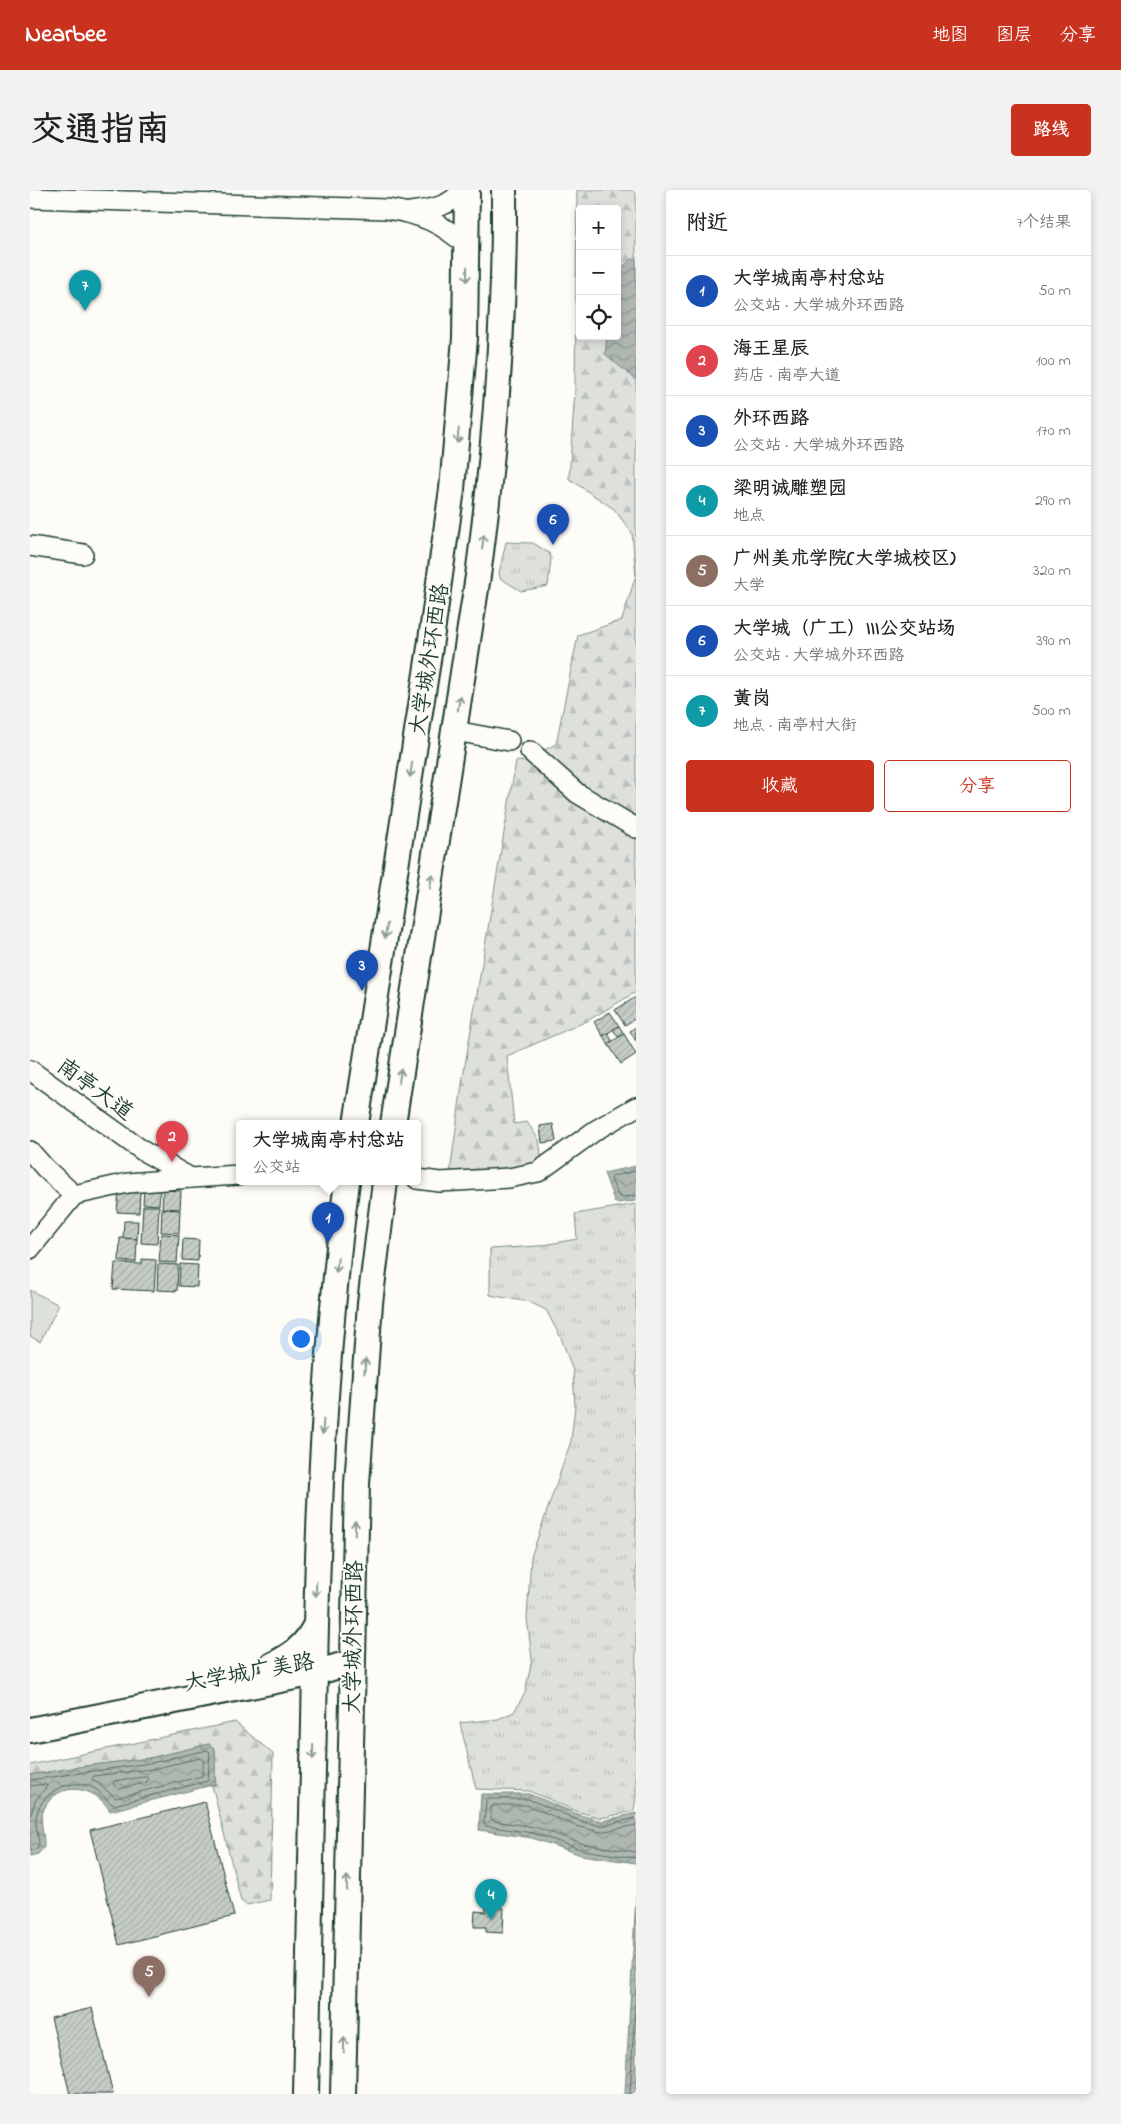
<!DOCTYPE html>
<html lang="zh">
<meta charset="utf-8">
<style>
:root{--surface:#fff;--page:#f2f2f2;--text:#222;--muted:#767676;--line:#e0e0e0;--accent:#c8321e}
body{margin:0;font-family:"Indie Flower","LXGW WenKai TC",sans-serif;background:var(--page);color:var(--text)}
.controls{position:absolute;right:15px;top:15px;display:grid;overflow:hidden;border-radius:5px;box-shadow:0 2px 8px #0003}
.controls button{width:45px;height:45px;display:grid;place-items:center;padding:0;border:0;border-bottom:1px solid var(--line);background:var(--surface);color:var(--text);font:25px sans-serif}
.you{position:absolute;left:270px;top:1148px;width:18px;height:18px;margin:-12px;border:4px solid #fff;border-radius:50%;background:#1a73e8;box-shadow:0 0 0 8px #1a73e833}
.badge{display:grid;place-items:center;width:32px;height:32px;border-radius:50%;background:var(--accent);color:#fff;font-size:16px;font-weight:700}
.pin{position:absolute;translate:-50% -41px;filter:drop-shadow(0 1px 2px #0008)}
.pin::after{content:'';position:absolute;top:26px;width:18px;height:15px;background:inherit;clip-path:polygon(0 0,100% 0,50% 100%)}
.popup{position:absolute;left:206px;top:930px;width:185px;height:65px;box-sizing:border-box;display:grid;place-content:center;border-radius:5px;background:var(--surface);filter:drop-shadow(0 1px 4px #0005);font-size:16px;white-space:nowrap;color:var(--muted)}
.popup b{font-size:19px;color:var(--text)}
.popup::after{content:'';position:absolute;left:50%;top:100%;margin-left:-10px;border:10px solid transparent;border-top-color:var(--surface)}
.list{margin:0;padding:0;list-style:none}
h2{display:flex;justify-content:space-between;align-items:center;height:65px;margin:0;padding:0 20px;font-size:21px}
h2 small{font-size:16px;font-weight:400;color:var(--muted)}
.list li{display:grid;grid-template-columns:32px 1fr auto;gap:15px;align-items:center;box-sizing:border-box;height:70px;padding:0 20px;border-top:1px solid var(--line)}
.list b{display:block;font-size:19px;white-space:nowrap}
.list p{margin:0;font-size:16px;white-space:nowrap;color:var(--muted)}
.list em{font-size:16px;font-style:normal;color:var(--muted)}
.actions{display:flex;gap:10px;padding:15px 20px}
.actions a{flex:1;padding:11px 0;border:1px solid var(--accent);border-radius:5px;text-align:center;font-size:18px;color:var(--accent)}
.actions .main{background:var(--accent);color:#fff}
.icon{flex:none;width:28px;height:28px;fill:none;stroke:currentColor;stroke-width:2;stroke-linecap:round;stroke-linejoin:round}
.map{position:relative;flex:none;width:606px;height:1904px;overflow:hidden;border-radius:5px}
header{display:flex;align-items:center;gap:30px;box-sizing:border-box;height:70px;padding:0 25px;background:var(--accent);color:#fff}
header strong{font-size:24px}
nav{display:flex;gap:28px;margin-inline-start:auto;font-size:18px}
.intro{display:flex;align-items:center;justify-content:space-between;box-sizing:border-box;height:120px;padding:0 30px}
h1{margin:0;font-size:35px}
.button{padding:12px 22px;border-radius:5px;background:var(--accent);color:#fff;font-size:18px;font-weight:700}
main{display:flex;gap:30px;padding:0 30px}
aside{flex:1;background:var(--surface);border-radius:5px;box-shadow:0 2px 8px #0003}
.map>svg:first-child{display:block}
.grass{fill:url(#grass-tufts);stroke:#7e8e88}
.forest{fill:url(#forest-firs);stroke:#7e8e88;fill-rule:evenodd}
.garden{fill:#dde0db;stroke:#7e8e88}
.water{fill:url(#water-waves);stroke:#75877f}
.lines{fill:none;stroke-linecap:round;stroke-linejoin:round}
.shore{stroke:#586e66;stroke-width:1}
.building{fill:url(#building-hatch);stroke:#1f3d34}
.minor-casing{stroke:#1f3d34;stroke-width:22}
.major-casing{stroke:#1f3d34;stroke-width:28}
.minor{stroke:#fdfcf7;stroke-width:19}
.major{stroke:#fdfcf7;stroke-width:24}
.oneway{stroke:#8e9c96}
.labels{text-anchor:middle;stroke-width:4.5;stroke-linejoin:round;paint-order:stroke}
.street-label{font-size:22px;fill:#1f3d34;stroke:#fdfcf7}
</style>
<header>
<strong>Nearbee</strong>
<nav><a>地图</a><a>图层</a><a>分享</a></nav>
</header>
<div class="intro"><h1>交通指南</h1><a class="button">路线</a></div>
<main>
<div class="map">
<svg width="606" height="1904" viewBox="0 0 606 1904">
<defs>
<pattern id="grass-tufts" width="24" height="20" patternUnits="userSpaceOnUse" patternTransform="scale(1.25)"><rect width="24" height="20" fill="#dde0db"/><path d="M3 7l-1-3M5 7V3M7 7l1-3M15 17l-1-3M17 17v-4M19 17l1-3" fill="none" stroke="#bdc1bd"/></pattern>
<pattern id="forest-firs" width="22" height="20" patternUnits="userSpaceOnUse" patternTransform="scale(1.25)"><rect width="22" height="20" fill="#dde0db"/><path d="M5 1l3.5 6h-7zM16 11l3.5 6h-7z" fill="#bdc1bd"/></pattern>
<pattern id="water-waves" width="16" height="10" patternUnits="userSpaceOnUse" patternTransform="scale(1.25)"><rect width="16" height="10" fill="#aeb8b1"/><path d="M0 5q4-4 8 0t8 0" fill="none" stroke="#8d9791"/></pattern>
<pattern id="building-hatch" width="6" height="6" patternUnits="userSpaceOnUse" patternTransform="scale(1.25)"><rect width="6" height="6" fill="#c6cdc7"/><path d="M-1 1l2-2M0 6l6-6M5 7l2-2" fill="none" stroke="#aab1ac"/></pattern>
</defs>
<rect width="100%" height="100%" fill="#fdfcf7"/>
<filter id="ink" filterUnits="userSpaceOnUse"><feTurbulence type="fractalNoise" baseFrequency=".02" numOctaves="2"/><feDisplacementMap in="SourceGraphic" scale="10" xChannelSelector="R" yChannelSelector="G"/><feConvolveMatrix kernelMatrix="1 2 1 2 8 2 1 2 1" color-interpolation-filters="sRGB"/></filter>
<g filter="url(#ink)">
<g class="grass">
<polygon points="476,352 503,353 519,363 521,368 518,396 491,401 470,388 469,383"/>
<polygon points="606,1014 606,1608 604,1621 571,1628 546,1621 499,1601 446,1599 430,1533 468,1529 484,1522 495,1503 502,1469 497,1428 501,1367 541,1251 545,1216 543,1181 532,1150 516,1120 499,1112 460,1105 460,1059 508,1056 547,1049 545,1024"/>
</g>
<g class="forest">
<path d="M547,0H606V632L552,598L512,561L526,554L548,445L592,430L606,385L602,343L584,319L539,289L545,199ZM550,19H587V146H550Z"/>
<polygon points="486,571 499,572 606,645 606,802 557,831 477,866 484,934 497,932 509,950 512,971 504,977 420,983 433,887"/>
<polygon points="205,1532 243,1564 240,1710 217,1715 211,1711 182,1595 185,1594 185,1559 179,1554 120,1568 55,1576 0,1585 0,1575"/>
</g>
<polygon class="garden" points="0,1100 29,1115 10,1152 0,1146"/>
<g class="water">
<polygon points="601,69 606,69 606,190 575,164 577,146 587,146 587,83"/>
<polygon points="606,976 606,1011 585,1013 574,983"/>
<path d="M179,1554L185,1559V1595H182L80,1621C66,1596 28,1589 14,1619C8,1632 15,1644 14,1657L8,1664L0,1666V1585L55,1576L120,1568Z"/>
<polygon points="451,1604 499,1604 550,1625 572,1631 606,1623 606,1673 551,1665 502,1648 449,1640"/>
<polygon points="606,1706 606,1904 595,1904"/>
</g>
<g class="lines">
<g class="shore">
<polyline points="606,981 583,986 581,989 589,1007 606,1006"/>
<polygon points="171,1568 174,1570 172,1586 86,1608 62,1589 64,1586 122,1579"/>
<polygon points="116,1587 119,1589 117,1592 89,1599 83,1594 85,1591"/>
<path d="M0,1590L121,1573L177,1560L180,1562L178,1591L84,1615C75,1610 70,1600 60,1596C37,1588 9,1604 6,1628C5,1637 9,1646 9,1655L6,1659L0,1661"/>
<polyline points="0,1596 15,1594 17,1596 5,1611 0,1628"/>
<polyline points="606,1628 571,1636 548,1630 498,1609 458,1609 456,1611 454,1633 456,1636 503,1643 553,1660 606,1668"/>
<polyline points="606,1635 570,1642 546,1636 497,1615 464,1615 461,1617 461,1628 463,1631 505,1637 554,1654 606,1662"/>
<polyline points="600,1904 606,1800"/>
</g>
</g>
<g class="building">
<polygon points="606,807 606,828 595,835 585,820"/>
<polygon points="580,822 589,836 573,846 564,832"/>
<polygon points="589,836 594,844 588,847 583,839"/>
<polygon points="606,837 606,851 600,841"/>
<polygon points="578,843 582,851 578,854 573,846"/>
<polygon points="594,844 606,864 591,874 578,854"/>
<polygon points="523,934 526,951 512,953 510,936"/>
<polygon points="114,999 130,1000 129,1015 113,1014"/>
<polygon points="89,1000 110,1001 109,1023 87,1022"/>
<polygon points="133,1000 151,1001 150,1019 132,1018"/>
<polygon points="113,1016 129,1016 127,1054 111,1053"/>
<polygon points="132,1019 150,1020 149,1043 131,1042"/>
<polygon points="94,1031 108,1031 107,1049 93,1048"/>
<polygon points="131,1044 149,1045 147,1073 129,1072"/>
<polygon points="90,1048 107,1049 106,1072 89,1071"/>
<polygon points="153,1049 169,1050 168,1071 152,1070"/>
<polygon points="112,1069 126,1070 124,1101 83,1099 85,1073 112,1074"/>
<polygon points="128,1074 148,1075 147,1101 127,1100"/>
<polygon points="150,1074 168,1075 167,1097 149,1096"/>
<polygon points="175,1612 204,1726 89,1755 60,1640"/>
<polygon points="456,1717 474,1718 473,1743 456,1742 456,1737 444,1737 445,1721 456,1722"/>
<polygon points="62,1818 83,1904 40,1904 21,1828"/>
</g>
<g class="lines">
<defs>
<g id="minor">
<path d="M0,8L357,19C391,24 412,33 437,56"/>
<path d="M380,22C400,19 419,18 432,0"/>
<polyline points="0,356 53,364"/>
<polyline points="425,541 479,551"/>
<polyline points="500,561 547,603 606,638"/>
<polyline points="0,880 113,961 161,988 209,985"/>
<polyline points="0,961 15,978 44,1005"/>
<polyline points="387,989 410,992 479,988 508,982 566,940 606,917"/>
<polyline points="44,1005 98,993 161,988"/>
<polyline points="0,1059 44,1005"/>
</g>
<g id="major">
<polyline points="326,934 399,464 422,299 435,148 437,0"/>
<path d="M363,934L448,386C465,258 475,130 474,0"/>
<path d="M242,1475C262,1465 275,1456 285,1436"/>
<polyline points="0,1540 285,1483 322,1472"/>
<path d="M276,1904C279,1780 281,1656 284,1532C287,1351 293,1171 317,992"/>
<polyline points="313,1904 327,1294 340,1113 355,992"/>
</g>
</defs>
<use href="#minor" class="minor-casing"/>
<use href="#major" class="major-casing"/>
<use href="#minor" class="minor"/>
<use href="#major" class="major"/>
</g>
<defs><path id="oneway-shaft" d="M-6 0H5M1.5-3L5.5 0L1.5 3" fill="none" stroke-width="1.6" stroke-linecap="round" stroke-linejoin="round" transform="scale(1.25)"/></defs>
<g class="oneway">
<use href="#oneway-shaft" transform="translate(437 84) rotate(91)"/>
<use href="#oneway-shaft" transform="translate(428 246) rotate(96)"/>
<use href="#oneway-shaft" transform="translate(453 352) rotate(-83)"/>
<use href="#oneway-shaft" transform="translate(429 513) rotate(-81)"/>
<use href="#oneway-shaft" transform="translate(381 580) rotate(99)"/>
<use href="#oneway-shaft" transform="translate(401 691) rotate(-81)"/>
<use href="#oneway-shaft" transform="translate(356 741) rotate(99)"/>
<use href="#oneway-shaft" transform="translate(370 886) rotate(-81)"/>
<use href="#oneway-shaft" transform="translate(307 1075) rotate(96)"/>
<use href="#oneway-shaft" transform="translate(335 1176) rotate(-85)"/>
<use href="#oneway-shaft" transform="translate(293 1237) rotate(93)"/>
<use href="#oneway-shaft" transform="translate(325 1338) rotate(-88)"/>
<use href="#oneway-shaft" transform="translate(286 1399) rotate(92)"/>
<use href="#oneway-shaft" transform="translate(283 1562) rotate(91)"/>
<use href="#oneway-shaft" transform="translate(317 1693) rotate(-89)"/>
<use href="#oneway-shaft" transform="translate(314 1855) rotate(-89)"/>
</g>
</g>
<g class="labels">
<g class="street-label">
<text transform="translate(398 469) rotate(-81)" y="8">大学城外环西路</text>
<text transform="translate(66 898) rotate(36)" y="8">南亭大道</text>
<text transform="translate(322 1447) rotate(-89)" y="8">大学城外环西路</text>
<text transform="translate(219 1481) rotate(-10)" y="8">大学城广美路</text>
</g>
</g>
</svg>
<div class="controls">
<button>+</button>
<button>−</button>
<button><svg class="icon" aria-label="locate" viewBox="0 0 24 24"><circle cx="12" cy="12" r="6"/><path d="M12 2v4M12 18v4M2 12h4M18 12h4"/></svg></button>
</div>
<div class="you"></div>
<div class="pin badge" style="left:298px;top:1053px;background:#1a4fb4">1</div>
<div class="popup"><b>大学城南亭村总站</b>公交站</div>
<div class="pin badge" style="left:142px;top:972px;background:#e0444e">2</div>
<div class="pin badge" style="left:332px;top:801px;background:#1a4fb4">3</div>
<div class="pin badge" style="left:461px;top:1730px;background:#0f9aa8">4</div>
<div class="pin badge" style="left:119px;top:1807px;background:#8d6e63">5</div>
<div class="pin badge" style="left:523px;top:355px;background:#1a4fb4">6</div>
<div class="pin badge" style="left:55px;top:121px;background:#0f9aa8">7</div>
</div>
<aside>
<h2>附近<small>7个结果</small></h2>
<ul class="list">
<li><span class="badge" style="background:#1a4fb4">1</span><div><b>大学城南亭村总站</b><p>公交站 · 大学城外环西路</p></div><em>50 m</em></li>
<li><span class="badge" style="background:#e0444e">2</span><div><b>海王星辰</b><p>药店 · 南亭大道</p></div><em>100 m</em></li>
<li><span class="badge" style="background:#1a4fb4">3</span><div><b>外环西路</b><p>公交站 · 大学城外环西路</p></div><em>170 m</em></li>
<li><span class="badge" style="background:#0f9aa8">4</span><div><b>梁明诚雕塑园</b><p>地点</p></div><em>290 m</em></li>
<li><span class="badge" style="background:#8d6e63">5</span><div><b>广州美术学院(大学城校区)</b><p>大学</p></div><em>320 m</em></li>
<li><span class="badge" style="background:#1a4fb4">6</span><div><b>大学城（广工）III公交站场</b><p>公交站 · 大学城外环西路</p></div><em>390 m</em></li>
<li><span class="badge" style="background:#0f9aa8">7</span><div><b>黄岗</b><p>地点 · 南亭村大街</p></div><em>500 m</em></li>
</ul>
<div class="actions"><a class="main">收藏</a><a>分享</a></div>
</aside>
</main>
